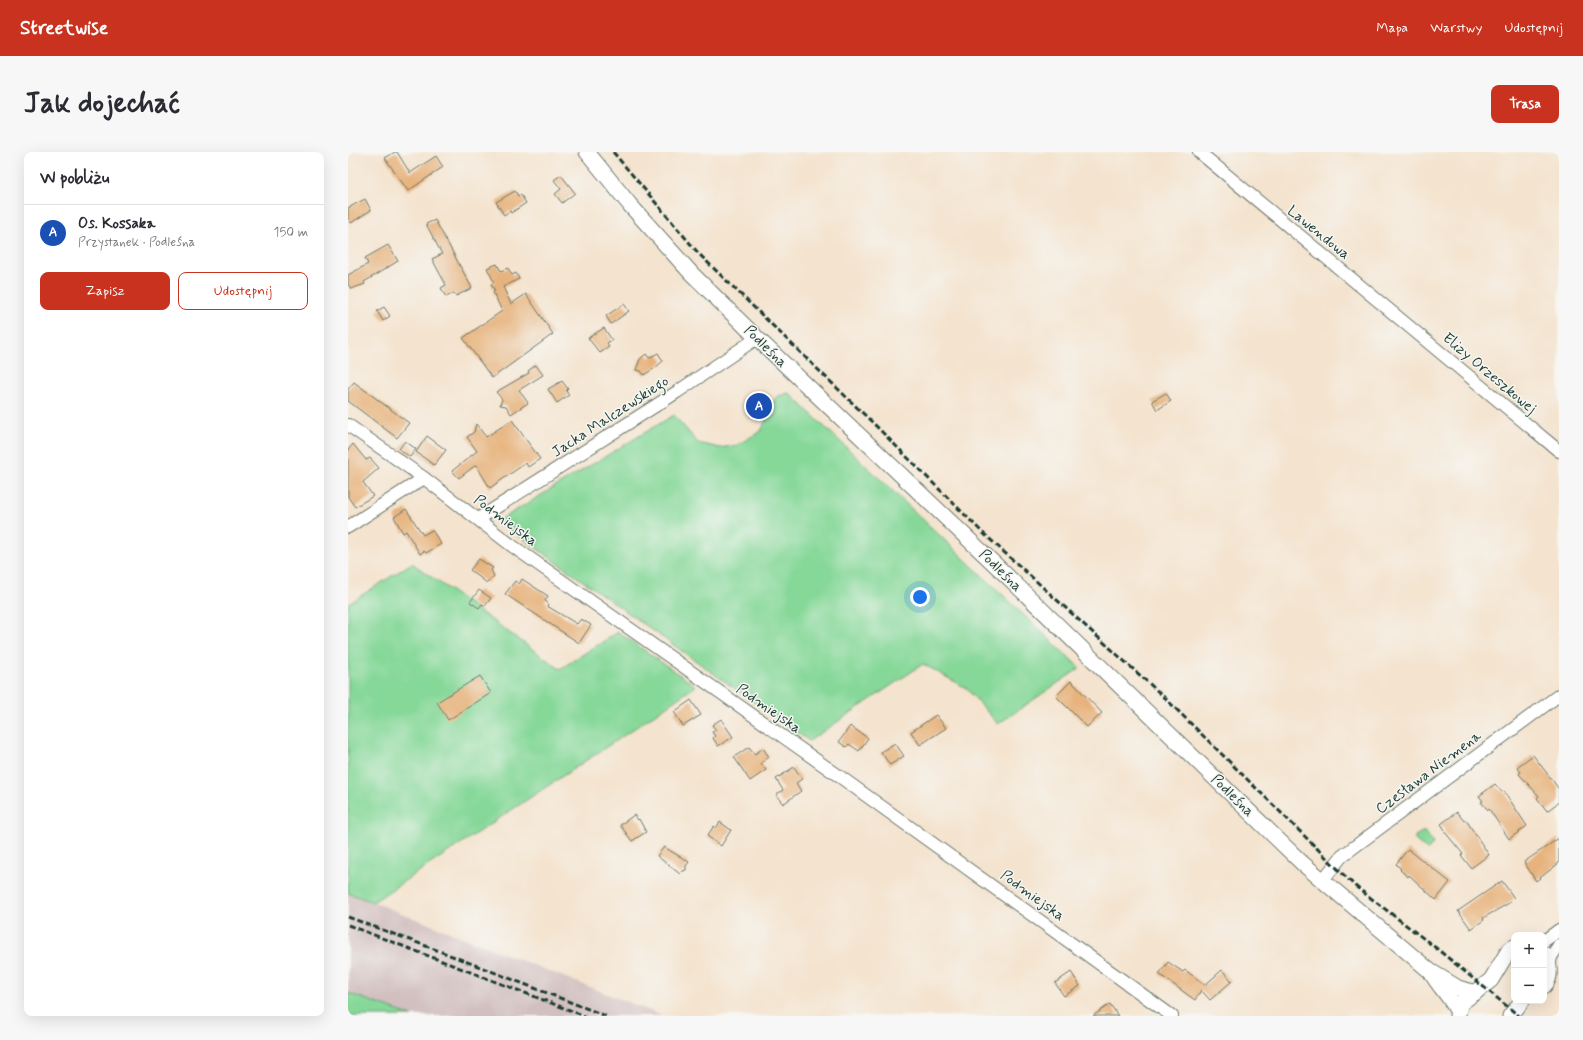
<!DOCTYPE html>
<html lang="pl">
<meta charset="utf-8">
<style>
:root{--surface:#fff;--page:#f7f7f7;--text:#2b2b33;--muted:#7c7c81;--line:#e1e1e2;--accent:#c8321e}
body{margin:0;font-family:Mynerve,sans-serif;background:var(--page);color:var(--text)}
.controls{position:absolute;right:12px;bottom:12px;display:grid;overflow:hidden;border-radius:8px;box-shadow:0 4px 16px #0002}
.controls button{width:36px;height:36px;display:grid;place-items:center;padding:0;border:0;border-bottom:1px solid var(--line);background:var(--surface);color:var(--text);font:20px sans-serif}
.you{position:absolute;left:572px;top:445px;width:14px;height:14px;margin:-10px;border:3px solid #fff;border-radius:50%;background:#1a73e8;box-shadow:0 0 0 6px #1a73e833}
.badge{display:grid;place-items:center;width:26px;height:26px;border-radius:50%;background:var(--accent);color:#fff;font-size:13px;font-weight:700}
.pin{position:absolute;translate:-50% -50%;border:2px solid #fff;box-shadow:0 1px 4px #0006}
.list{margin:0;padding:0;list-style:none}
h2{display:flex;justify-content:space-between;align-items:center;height:52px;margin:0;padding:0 16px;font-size:17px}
h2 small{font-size:13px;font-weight:400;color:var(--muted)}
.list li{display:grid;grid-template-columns:26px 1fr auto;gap:12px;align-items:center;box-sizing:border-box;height:56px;padding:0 16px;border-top:1px solid var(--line)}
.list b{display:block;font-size:15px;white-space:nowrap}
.list p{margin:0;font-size:13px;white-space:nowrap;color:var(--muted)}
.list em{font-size:13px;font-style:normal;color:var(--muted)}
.actions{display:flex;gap:8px;padding:12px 16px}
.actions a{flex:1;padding:9px 0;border:1px solid var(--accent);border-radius:8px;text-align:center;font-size:14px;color:var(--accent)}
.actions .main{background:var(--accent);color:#fff}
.map{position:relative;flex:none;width:1211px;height:864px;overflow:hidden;border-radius:8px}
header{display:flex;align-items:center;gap:24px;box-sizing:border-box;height:56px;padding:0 20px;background:var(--accent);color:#fff}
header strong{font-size:19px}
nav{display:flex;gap:22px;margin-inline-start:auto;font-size:14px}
.intro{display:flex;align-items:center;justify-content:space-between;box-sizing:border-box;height:96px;padding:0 24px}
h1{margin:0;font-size:28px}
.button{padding:10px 18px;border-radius:8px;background:var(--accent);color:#fff;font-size:14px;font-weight:700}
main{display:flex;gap:24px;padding:0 24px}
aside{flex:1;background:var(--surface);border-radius:8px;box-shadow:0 4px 16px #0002}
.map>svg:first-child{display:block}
.industrial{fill:#d2bfc0}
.green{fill:#86d899;stroke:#528a66}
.building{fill:#e7b27c}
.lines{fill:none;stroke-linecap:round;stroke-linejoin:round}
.minor-casing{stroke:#6a776a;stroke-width:14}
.tertiary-casing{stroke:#6a776a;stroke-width:17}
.minor{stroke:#fff;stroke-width:12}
.tertiary{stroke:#fff;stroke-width:15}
.rail{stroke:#1f3d34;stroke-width:3;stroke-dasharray:6 3;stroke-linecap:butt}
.labels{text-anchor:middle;stroke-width:3;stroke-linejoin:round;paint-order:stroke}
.street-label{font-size:15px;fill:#1f3d34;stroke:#f6f6f2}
</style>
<header>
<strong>Streetwise</strong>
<nav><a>Mapa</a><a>Warstwy</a><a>Udostępnij</a></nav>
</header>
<div class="intro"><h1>Jak dojechać</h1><a class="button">Trasa</a></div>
<main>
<aside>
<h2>W pobliżu<small></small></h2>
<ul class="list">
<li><span class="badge" style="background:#1a4fb4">A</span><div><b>Os. Kossaka</b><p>Przystanek · Podleśna</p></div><em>150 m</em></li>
</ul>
<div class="actions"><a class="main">Zapisz</a><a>Udostępnij</a></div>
</aside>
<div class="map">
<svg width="1211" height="864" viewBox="0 0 1211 864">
<rect width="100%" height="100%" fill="#f6f6f2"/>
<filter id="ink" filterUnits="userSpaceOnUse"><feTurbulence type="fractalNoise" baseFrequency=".025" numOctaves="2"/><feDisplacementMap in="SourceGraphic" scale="8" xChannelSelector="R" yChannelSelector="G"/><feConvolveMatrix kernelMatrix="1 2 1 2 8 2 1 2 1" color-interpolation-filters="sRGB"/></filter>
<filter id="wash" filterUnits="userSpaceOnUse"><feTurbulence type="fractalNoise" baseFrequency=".012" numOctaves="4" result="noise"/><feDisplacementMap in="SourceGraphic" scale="16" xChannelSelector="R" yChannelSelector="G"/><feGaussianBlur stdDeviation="0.9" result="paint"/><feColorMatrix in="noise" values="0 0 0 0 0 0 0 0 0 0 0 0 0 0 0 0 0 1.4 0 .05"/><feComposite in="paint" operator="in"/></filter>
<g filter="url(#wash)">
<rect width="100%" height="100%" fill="#f4e3ce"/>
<polygon class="industrial" points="0,741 25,750 315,864 64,864 0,841"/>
<g class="green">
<polygon points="440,241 441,241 732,516 650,572 618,536 575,512 461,589 150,369 326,263 350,291 372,296 389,293 413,279 428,245"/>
<polygon points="64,411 212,517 270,480 348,534 281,580 25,750 0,741 0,452"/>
<polygon points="1074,680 1077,680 1085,692 1081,697 1079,698 1067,688 1067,684"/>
<polygon points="0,841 64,864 0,864"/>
</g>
<g id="blocks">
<g class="building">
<polygon points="47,0 49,0 62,21 88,4 95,15 60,39 37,6"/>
<polygon points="213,23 227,41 214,51 207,42 213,37 206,28"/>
<polygon points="167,39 170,44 173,43 178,51 163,61 162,59 156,63 148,50"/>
<polygon points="17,47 23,58 3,71 0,66 0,56"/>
<polygon points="87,68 124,136 108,144 106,141 98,145 93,136 98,133 84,107 94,102 78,72"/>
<polygon points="40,93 50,109 16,130 17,132 3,137 0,132 0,123 20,112 17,106"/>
<polygon points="149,112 153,119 160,116 164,123 168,121 171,127 155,135 163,152 178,142 205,182 144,226 115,186 154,159 145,140 147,139 143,132 146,130 139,116"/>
<polygon points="276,152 281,159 263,172 258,164"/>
<polygon points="36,155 42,164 35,169 29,159"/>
<polygon points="256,176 264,188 259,191 261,195 252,201 240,186"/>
<polygon points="310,201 315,209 307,216 296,223 293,219 288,218 292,207 298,202 301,206"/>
<polygon points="188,213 195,223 171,238 180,251 163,262 158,254 152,253 154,247 148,240 181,221 180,219"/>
<polygon points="214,229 220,237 218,239 221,243 209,251 200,237"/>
<polygon points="6,230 61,271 49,286 0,249 0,237"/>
<polygon points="818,241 823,249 809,258 804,249"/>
<polygon points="164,268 192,307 180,315 178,311 142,336 128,313 111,326 104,319 129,299 119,285 126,280 128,272 138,285"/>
<polygon points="79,284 98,298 86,313 68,300"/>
<polygon points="57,289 68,297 62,305 51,297"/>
<polygon points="5,292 18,308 22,306 31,316 15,330 25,344 7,355 0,345 0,298"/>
<polygon points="58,357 75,383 84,378 93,392 78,401 76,399 72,402 58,379 55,381 46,365"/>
<polygon points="131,407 145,416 143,418 146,424 139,431 122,418"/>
<polygon points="174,427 200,444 197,449 201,452 199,454 229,472 233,467 243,473 231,491 157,442 167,429 171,432"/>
<polygon points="131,438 143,446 137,454 134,452 131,456 122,450"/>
<polygon points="132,524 143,541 100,568 89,550"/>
<polygon points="723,529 754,561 739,575 708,544"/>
<polygon points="343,548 353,563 335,574 326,560"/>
<polygon points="588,563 598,576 572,593 563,580"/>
<polygon points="373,567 385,585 370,594 365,586 367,584 364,580 368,578 364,573"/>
<polygon points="502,574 520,586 511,599 501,592 498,595 491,590"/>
<polygon points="547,591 556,604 542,613 533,600"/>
<polygon points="401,595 407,602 415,596 421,605 413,611 418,618 402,629 386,605"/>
<polygon points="1185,603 1211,637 1211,650 1199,659 1189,646 1191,644 1171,622 1173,620 1169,615"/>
<polygon points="446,615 454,627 448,631 453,639 435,652 428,643 435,638 428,627"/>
<polygon points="1147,632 1154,640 1156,639 1179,674 1161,687 1141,657 1140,658 1133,650 1135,649 1131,644"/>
<polygon points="1109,660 1116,669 1118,668 1141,703 1123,716 1113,703 1115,702 1096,679 1097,678 1093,672"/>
<polygon points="286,663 290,668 291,667 298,680 284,689 272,673"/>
<polygon points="372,670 383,678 373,694 359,684 366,674 368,676"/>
<polygon points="1211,686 1211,711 1188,729 1176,710"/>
<polygon points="316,695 341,710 338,714 338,718 335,719 332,722 309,704"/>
<polygon points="1060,697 1102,730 1088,748 1061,723 1060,725 1052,718 1053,717 1048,712"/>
<polygon points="1154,729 1166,746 1161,751 1135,766 1136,768 1123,777 1110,759"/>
<polygon points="820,810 835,820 837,818 857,833 874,818 884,829 862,848 853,838 847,848 811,822"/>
<polygon points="723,820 732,834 716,844 707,831"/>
<polygon points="762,852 770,864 745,864"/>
</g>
</g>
</g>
<g filter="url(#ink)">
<use href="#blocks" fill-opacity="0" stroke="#6a776a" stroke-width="1"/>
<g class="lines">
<defs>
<g id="minor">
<polyline points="851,0 1211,299"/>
<polyline points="0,273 76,326 163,393 498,629 824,864"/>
<polyline points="130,367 329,240 409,186"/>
<polyline points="0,375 76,326"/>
<polyline points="974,729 994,704 1211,543"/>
<polyline points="1196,789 1211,778"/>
<polyline points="1201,815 1203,805 1211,793"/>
</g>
<g id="tertiary">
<polyline points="239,0 282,53 343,121 409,186 656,421 954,711 1082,819 1110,836 1127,841"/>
<path d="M1196,802C1202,811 1204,826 1196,834"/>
<path d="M1084,822C1092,836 1104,846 1110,861"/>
<polyline points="1109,864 1113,851 1143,828 1161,798 1166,795"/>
<polyline points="1162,864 1174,849"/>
</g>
</defs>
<use href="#minor" class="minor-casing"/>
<use href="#tertiary" class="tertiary-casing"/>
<use href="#minor" class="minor"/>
<use href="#tertiary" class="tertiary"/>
<g class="rail">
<polyline points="265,0 351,102 523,269 635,381 816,545 1007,734 1088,796 1171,864"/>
<polyline points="0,765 94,800 258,864"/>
<polyline points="0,773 237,864"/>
</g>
</g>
</g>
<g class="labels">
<g class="street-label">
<text transform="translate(971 80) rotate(39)" y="5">Lawendowa</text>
<text transform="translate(418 194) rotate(44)" y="5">Podleśna</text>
<text transform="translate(1142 221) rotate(40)" y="5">Elizy Orzeszkowej</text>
<text transform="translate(262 264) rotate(-33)" y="5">Jacka Malczewskiego</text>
<text transform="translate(158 368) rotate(37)" y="5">Podmiejska</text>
<text transform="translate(653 418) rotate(44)" y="5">Podleśna</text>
<text transform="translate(421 556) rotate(35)" y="5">Podmiejska</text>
<text transform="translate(1080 620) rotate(-37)" y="5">Czesława Niemena</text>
<text transform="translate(885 643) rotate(44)" y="5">Podleśna</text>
<text transform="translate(685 743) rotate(36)" y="5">Podmiejska</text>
</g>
</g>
</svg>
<div class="controls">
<button>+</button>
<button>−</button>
</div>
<div class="you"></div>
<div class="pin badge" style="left:411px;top:254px;background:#1a4fb4">A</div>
</div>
</main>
